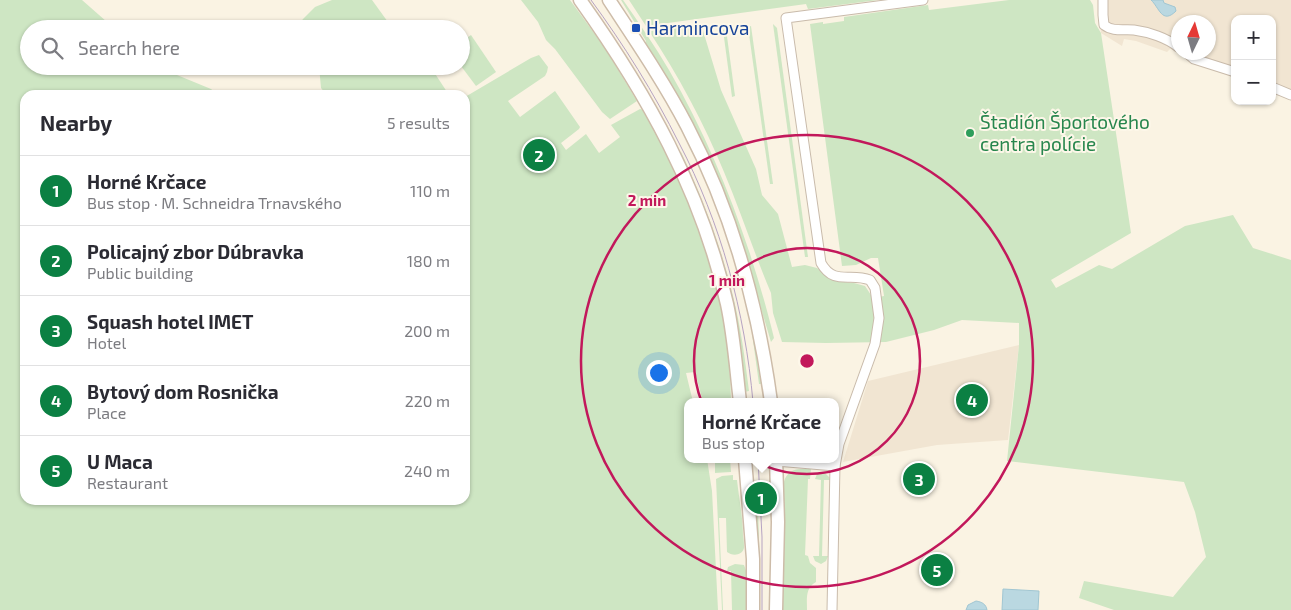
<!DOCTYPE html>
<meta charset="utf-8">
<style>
:root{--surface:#fff;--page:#f7f7f7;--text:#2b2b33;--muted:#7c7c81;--line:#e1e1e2;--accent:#0b8043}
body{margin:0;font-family:"Exo 2",sans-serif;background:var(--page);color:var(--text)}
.controls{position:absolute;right:15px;top:15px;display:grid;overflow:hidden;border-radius:10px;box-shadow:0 1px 4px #0004}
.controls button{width:45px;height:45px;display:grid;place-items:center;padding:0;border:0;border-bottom:1px solid var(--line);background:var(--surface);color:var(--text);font:25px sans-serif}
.compass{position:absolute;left:1171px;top:15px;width:45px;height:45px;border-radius:50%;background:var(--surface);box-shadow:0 1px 4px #0004;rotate:5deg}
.you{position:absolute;left:658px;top:372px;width:18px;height:18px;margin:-12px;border:4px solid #fff;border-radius:50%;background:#1a73e8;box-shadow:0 0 0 8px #1a73e833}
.badge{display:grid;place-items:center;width:32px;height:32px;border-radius:50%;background:var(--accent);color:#fff;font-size:16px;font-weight:700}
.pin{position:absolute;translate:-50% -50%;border:2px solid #fff;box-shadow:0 1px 5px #0006}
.popup{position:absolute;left:684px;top:398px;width:155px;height:65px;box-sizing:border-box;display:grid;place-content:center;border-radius:10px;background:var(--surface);filter:drop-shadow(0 1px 4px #0005);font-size:16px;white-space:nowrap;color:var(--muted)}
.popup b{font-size:19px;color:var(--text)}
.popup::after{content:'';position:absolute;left:50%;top:100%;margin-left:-10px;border:10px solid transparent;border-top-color:var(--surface)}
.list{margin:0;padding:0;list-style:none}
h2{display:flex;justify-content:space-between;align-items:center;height:65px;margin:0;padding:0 20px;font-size:21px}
h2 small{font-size:16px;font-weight:400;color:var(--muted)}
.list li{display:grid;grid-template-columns:32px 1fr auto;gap:15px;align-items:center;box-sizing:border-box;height:70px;padding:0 20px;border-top:1px solid var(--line)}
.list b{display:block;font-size:19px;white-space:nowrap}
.list p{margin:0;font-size:16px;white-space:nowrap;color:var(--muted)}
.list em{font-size:16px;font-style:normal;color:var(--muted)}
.icon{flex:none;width:28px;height:28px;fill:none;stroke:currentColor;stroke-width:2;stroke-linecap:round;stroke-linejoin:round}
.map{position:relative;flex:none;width:1291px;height:610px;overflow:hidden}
.search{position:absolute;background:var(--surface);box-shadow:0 1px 4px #0004;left:20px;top:20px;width:450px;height:55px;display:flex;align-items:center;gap:12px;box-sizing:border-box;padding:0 18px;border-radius:28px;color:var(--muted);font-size:19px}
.panel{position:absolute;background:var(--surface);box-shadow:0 1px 4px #0004;left:20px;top:90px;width:450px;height:415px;border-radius:15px}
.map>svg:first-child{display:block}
.residential{fill:#f1e5d2}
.green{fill:#cee6c3}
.water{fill:#bad8e1;stroke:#a1c6d2}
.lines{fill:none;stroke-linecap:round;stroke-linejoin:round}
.street-casing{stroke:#c9bbab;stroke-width:11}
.secondary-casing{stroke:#cdbca9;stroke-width:15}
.street{stroke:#fff;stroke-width:9}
.secondary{stroke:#fff;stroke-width:12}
.tram{stroke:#b6a3c2;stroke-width:1}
.ring{fill:none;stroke:#c2185b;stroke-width:2.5}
.transit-dot{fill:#1a4fb4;stroke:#fdf7e9;stroke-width:2}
.leisure-dot{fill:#2e9e5b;stroke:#fdf7e9;stroke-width:2}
.labels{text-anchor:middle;stroke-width:4;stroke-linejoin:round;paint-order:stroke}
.transit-label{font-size:19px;fill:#164399;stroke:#fdf7e9;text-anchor:start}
.leisure-label{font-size:19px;fill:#27864d;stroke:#fdf7e9;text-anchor:start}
.centre{fill:#c2185b;stroke:#fdf7e9;stroke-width:2.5}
.ring-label{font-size:15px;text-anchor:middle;font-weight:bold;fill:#c2185b;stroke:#fdf7e9;stroke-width:4;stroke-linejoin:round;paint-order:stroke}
</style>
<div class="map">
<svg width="1291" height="610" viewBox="0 0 1291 610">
<rect width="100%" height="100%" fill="#faf3e3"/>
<g class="residential">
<polygon points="1098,0 1291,0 1291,99 1272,92 1272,19 1235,19 1235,78 1193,63 1179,52 1208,52 1208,22 1178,22 1178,52 1172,47 1167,52 1136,41 1124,39 1122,46 1101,33"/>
<polygon points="1019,345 1008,440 937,445 843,462 868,381"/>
</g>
<g class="green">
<path d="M0,0H82L115,29H29V66H158L160,68L211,89L218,95H25V500H465V97L531,58L539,55L548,67L547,72L545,76L508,101L520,117L555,91L580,127L579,129L561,143L566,150L586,134L599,153L620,137L611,125L640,109L644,110C693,203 730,294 731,401L729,402H703L695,372L686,373L693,402H687V459H707L712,491L718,610H0Z"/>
<polygon points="332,0 372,0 393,29 297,29 297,27 303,19 315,7"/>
<polygon points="521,0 570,0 605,48 637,101 610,119 602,112 555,49 546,40 538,22"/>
<path d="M621,0H623C639,23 655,46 669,70C703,129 729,190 750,254C759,282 767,309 774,338L771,342L739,234L727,201L687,113L645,43L646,41Z"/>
<polygon points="629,0 878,0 808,9 806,4 646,26"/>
<path d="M1009,0H1090L1093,5L1095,23L1101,33L1131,233L1051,280L1056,288L1099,265L1112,269L1185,226L1233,215L1253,248L1291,260V610H1114L1079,598L1084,581L1173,597L1206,557L1195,512L1184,482L1007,461L1019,345V323L962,320L934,330L886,342L826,343L782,342L773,313L771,293C754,253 741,212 724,172C704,123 678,75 649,31L701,24L721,90L756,169L762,195L778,214L792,267L805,265L817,268L835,281L854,283L865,286L873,298L884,296L878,258H871L856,265L842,266L810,24L823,22V24L844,21V17L928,5L929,10Z"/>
<polygon points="773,24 777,28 808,257 805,257"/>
<polygon points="751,26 773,184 770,184 748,27"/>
<polygon points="726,29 735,96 732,97 723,30"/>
<polygon points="471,35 496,72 476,86 461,66 461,42"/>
<polygon points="319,66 430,66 449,95 327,95 321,88"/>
<path d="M681,152C703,199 721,246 733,296C741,328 745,359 749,391L744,392L731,298L728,283L723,264L700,199L680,153Z"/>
<polygon points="752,333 758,358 762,384 759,384"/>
<polygon points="715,459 730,459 731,472 715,473"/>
<path d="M801,469H811L810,479H808L805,555L808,556L810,563L816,568V582C805,588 807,599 807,610H782L784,482C786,473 793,469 801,469Z"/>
<polygon points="819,472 825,473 829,477 830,480 824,480 822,556 828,556 826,561 821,564 815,561 813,556 819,556 821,480 815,479 817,474"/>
<path d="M733,475V480H737C739,499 743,517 743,536C744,540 744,545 744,548C742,556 732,556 727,552L726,518H719L723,610H722L716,479L722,476Z"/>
<polygon points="755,506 758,506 760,575 759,575"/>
<path d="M735,564L744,565C750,578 747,596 746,610H732L731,571H727L728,567Z"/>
</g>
<g class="water">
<path d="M1151,0H1163L1164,3L1175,7L1176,11C1162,25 1159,7 1151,0Z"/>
<polygon points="1003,589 1039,591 1038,610 1002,610"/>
<path d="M976,601C982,602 986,604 987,610H966L968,605Z"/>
</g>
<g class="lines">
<defs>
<g id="street">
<path d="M1103,0V15L1104,25C1113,32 1123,29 1134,30C1149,32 1167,38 1178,47"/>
<polyline points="1186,52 1194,59 1235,72"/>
<polyline points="1272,87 1291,95"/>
<polyline points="776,461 835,466"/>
<path d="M832,610L835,466L839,444L875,344L879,318L875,288L870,280C850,272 834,286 821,263L786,18L923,0"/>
</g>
<g id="secondary">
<path d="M580,0C647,94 701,190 727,304C734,336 736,369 740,402"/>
<path d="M609,0C636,41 664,82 687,126C732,212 758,306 771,402"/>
<polyline points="745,459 753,559 753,610"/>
<polyline points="776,459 778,522 776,610"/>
</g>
</defs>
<use href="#street" class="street-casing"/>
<use href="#secondary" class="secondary-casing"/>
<use href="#street" class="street"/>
<use href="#secondary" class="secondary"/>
<g class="tram">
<path d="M591,0C624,45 654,93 679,143C721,223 745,312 753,402"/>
<polyline points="758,459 762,537 762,610"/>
</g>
</g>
<g class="ring">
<circle cx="807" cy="361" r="113"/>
<circle cx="807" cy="361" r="226"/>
</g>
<rect class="transit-dot" x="631" y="23" width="10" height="10" rx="2.5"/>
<circle class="leisure-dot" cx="970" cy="133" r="5"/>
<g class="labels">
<g class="transit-label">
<text x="646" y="35">Harmincova</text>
</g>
<g class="leisure-label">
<text x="980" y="129">Štadión Športového<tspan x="980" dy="22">centra polície</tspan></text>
</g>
</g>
<circle cx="807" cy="361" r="8" class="centre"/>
<g class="ring-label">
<text x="647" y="206">2 min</text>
<text x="727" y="286">1 min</text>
</g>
</svg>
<div class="controls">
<button>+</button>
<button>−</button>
</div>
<svg class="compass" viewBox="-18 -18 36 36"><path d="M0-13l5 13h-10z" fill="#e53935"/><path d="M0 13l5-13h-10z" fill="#7c7c81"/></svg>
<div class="you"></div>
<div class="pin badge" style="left:761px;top:498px">1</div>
<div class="popup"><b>Horné Krčace</b>Bus stop</div>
<div class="pin badge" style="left:539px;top:155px">2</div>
<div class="pin badge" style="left:919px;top:479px">3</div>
<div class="pin badge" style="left:972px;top:400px">4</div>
<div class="pin badge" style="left:937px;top:570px">5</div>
<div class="search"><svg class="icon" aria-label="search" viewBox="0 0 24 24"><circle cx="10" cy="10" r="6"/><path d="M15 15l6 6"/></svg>Search here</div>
<section class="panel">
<h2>Nearby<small>5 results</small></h2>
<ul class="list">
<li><span class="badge">1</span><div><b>Horné Krčace</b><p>Bus stop · M. Schneidra Trnavského</p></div><em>110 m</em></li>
<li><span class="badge">2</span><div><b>Policajný zbor Dúbravka</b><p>Public building</p></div><em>180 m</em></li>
<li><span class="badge">3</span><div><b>Squash hotel IMET</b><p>Hotel</p></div><em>200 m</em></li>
<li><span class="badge">4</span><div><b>Bytový dom Rosnička</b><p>Place</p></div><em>220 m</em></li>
<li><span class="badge">5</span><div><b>U Maca</b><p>Restaurant</p></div><em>240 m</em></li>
</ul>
</section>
</div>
